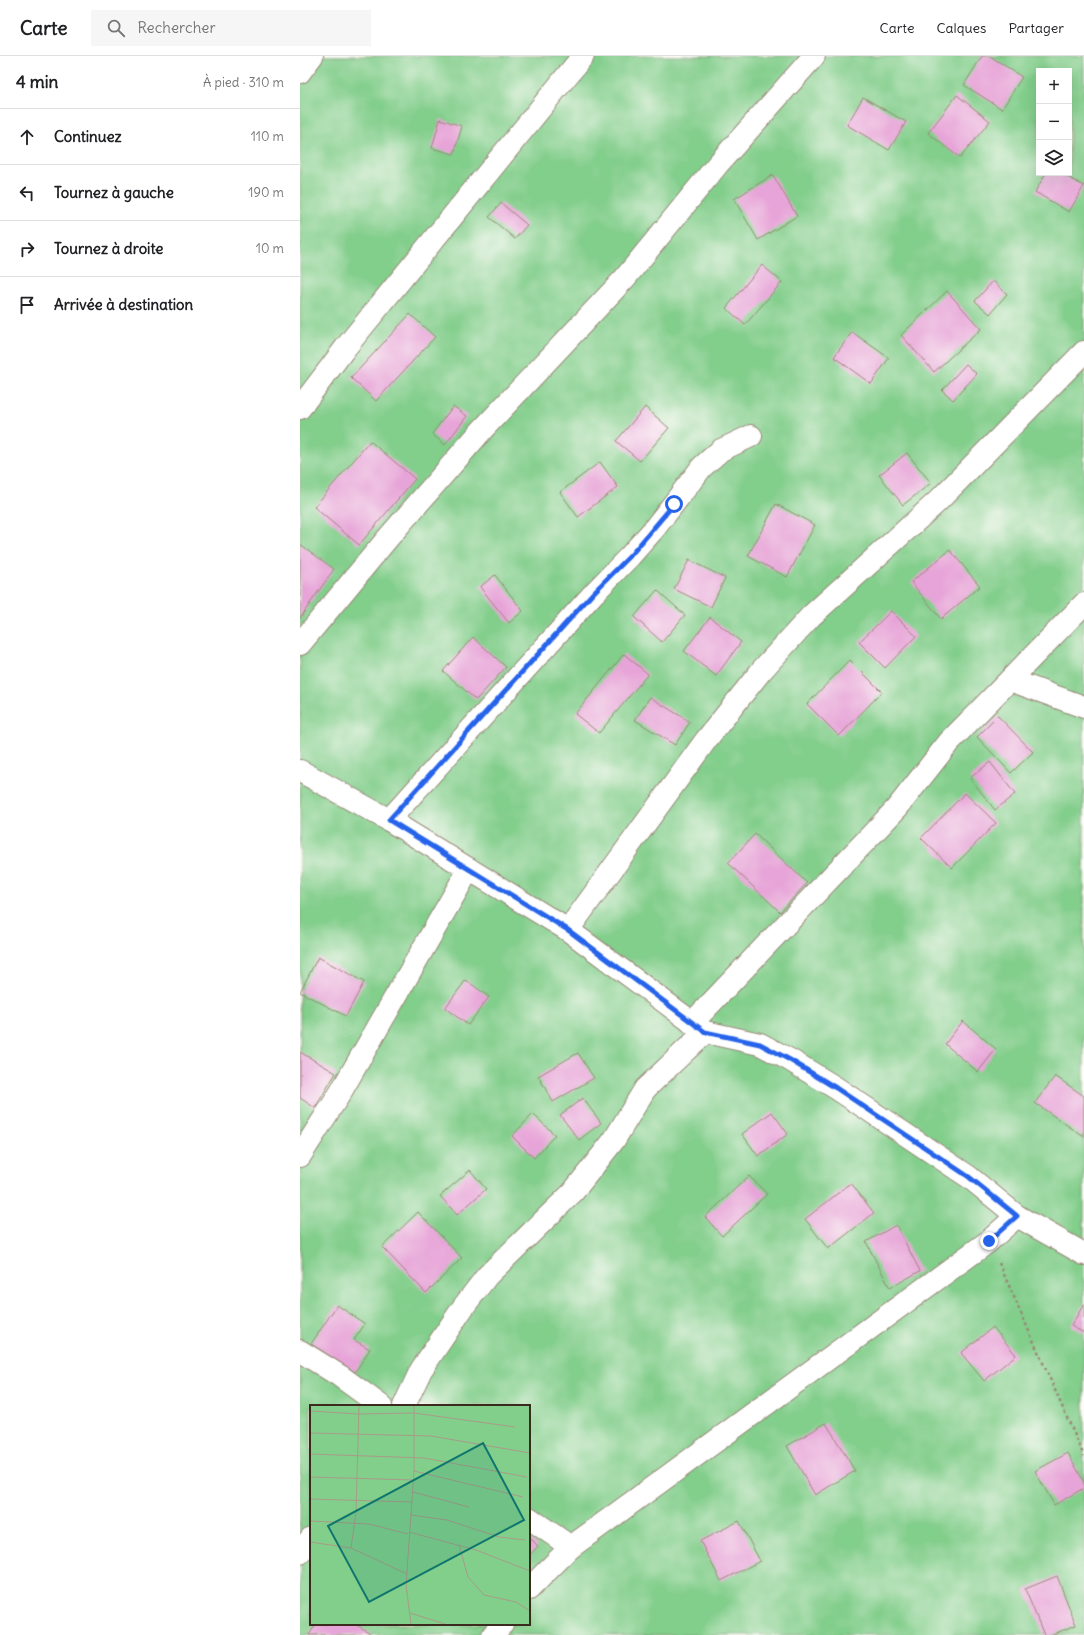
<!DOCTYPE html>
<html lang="fr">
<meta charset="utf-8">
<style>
:root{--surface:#fff;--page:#f6f6f6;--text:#202124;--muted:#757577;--line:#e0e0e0}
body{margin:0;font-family:Delius,sans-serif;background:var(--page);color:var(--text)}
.controls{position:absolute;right:12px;top:12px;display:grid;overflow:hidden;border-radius:0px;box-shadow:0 4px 16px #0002}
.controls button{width:36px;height:36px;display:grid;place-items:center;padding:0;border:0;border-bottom:1px solid var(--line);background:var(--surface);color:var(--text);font:20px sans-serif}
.stop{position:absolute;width:12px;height:12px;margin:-9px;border:3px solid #2563eb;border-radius:50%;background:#fff}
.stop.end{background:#2563eb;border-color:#fff;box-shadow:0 1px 4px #0008}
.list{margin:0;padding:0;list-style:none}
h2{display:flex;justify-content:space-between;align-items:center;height:52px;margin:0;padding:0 16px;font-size:17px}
h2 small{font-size:13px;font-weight:400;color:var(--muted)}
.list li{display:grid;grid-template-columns:26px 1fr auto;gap:12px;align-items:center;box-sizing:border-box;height:56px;padding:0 16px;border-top:1px solid var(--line)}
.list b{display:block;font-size:15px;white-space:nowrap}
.list em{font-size:13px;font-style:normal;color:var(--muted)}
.icon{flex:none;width:22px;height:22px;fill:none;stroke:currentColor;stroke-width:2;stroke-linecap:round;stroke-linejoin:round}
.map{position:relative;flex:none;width:784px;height:1579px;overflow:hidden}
header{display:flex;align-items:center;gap:24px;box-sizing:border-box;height:56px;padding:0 20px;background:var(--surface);border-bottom:1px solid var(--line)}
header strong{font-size:19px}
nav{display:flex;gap:22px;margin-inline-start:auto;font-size:14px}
.search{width:280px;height:36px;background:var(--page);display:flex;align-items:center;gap:10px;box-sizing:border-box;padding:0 14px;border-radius:0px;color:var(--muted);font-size:15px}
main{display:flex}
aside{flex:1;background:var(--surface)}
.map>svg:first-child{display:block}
.green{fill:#82ce8b;stroke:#5e7c54;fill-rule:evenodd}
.building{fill:#e7a4d8}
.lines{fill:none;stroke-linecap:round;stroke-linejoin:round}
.minor-casing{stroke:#978876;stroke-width:24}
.path{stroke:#978876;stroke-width:2.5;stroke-dasharray:3 3;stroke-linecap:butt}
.minor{stroke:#fff;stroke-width:22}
.route{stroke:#2563eb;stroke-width:5}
.inset-road{fill:none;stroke:#a99b88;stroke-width:1}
.view{fill:#0f766e;fill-opacity:0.15;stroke:#0f766e;stroke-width:2}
.inset-edge{fill:none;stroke:#3b2a1e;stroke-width:2}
</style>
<header>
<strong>Carte</strong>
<div class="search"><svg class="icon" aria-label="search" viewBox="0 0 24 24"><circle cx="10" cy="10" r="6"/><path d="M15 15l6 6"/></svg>Rechercher</div>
<nav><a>Carte</a><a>Calques</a><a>Partager</a></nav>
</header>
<main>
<aside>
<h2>4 min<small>À pied · 310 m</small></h2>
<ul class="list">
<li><svg class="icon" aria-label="ahead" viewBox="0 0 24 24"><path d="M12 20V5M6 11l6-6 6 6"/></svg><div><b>Continuez</b></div><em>110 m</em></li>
<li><svg class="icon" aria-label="left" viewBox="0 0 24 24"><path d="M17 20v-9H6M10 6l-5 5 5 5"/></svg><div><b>Tournez à gauche</b></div><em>190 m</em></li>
<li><svg class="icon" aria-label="right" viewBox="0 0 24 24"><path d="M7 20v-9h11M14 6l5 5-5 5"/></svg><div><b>Tournez à droite</b></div><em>10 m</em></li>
<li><svg class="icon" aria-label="arrive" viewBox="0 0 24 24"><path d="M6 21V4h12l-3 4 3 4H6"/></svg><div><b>Arrivée à destination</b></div></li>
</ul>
</aside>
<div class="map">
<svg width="784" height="1579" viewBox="0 0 784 1579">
<rect width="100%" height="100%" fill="#fdfcf7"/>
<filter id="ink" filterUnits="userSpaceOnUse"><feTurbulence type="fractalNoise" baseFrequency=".025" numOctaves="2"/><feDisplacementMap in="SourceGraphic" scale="8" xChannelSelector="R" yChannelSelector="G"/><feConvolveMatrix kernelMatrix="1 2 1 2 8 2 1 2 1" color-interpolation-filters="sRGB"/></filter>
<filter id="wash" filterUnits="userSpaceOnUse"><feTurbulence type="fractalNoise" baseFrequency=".012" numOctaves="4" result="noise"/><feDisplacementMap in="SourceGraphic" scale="16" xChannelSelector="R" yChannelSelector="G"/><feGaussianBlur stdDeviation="0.9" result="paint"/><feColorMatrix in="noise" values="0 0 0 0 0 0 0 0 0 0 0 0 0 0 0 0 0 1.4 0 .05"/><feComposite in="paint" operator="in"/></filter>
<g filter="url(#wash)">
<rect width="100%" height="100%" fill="#f3e7cf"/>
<path class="green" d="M0,0H784V1579H0ZM739,15H769V117H739ZM11,1350H229V1568H11Z"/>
<g id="blocks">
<g class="building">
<polygon points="682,0 690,0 722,21 702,53 664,29"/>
<polygon points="657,39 690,65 660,102 628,77"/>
<polygon points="563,41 606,66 589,94 547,69"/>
<polygon points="140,63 162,70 154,98 132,92"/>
<polygon points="746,117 760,117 784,130 769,156 735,136"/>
<polygon points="473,119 497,160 458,184 434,143"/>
<polygon points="201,147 227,169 215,183 189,161"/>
<polygon points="462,209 482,226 445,269 426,252"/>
<polygon points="693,225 707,238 690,258 675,245"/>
<polygon points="647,235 681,273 634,316 601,279"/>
<polygon points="110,258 135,281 76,345 51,322"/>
<polygon points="552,276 589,302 571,328 534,301"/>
<polygon points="666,308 677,318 653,344 642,334"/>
<polygon points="153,350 167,360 145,389 132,378"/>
<polygon points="345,351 369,372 340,405 316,385"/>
<polygon points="70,385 115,423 59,489 14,451"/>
<polygon points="607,397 631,427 603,449 579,419"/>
<polygon points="300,406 318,431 278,461 260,436"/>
<polygon points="476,448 515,469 487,521 448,500"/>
<polygon points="0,488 34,513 0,562"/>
<polygon points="650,494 680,530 641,563 611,526"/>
<polygon points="389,504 425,522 411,551 374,533"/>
<polygon points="195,519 223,555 209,567 180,531"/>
<polygon points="357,534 385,559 362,586 334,561"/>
<polygon points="591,555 616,580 585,612 559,586"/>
<polygon points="410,561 441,586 416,620 384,595"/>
<polygon points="173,581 206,611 176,644 143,615"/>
<polygon points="324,598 348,618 299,677 275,658"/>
<polygon points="550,604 582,636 539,680 507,648"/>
<polygon points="350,641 390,666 375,689 335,664"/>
<polygon points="698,660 733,696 711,717 677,681"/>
<polygon points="690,706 715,738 695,754 670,722"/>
<polygon points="665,737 696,767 652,812 621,782"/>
<polygon points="455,778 507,827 480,856 428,807"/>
<polygon points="18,901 64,926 46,960 0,936"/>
<polygon points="166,924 189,941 168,969 145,952"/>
<polygon points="663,965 696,993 678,1016 645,988"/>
<polygon points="0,996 36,1017 15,1052 0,1042"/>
<polygon points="278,997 294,1022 253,1046 238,1020"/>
<polygon points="755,1020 784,1040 784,1081 735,1047"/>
<polygon points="283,1042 301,1067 279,1084 260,1059"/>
<polygon points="472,1056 488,1078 458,1100 442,1078"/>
<polygon points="233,1058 255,1079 234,1102 212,1080"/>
<polygon points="170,1114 186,1133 157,1159 140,1140"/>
<polygon points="449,1120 467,1138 422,1180 405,1161"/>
<polygon points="551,1127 574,1157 528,1193 505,1163"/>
<polygon points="118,1156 162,1202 126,1237 82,1191"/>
<polygon points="596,1169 620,1215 590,1232 566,1186"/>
<polygon points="784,1248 784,1277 771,1270"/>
<polygon points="37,1249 65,1268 54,1284 70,1293 55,1316 11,1288"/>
<polygon points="693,1271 716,1299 684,1325 661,1297"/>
<polygon points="526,1367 555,1415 515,1439 487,1390"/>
<polygon points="768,1397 784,1426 784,1432 754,1449 735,1415"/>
<polygon points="439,1465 460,1505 421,1525 400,1485"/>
<polygon points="229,1481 238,1490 229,1500"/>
<polygon points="757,1520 776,1569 751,1579 744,1579 725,1533"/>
<polygon points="16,1568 55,1568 70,1577 69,1579 9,1579"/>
</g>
</g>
</g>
<g filter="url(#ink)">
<use href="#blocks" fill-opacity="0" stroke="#978876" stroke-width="1"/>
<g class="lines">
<defs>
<g id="minor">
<polyline points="0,16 12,0"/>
<polyline points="0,352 46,291 283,0"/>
<polyline points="0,588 87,483 182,374 325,222 418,108 514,0"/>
<polyline points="710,624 784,651"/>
<polyline points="0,715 89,764 268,874 405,976 460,988 490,1004 536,1032 669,1121 717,1160 784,1198"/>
<polyline points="89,764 294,537 330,500 354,473 402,411 421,394 451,380"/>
<polyline points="268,874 406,684 461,615 511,560 638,445 784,296"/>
<polyline points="392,967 597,752 649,686 784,548"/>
<polyline points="0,1100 39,1039 169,813"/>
<polyline points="0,1295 40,1320 81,1350"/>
<polyline points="104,1350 121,1314 164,1250 187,1220 273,1136 314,1084 345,1033 405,976"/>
<polyline points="229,1462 271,1491"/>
<polyline points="0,1497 11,1482"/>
<polyline points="229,1533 271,1491 689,1185 717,1160"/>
<polyline points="193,1579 202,1568"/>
</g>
</defs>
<use href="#minor" class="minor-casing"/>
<polyline class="path" points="699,1207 784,1400"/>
<use href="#minor" class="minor"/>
</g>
</g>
<g class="lines" filter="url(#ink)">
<polyline class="route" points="374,448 330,500 294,536 89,764 268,874 405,976 460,988 490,1004 536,1032 669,1121 717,1160 689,1185"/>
</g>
<g transform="translate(10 1349)">
<rect width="220" height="220" fill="#f3e7cf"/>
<path d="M0,1H220V219H0Z" fill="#82ce8b"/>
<path class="inset-road" d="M0,6L48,9L104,8L205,22M0,28L121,31L220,48M0,49L114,53L217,72M104,66L213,92M0,72L103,75M103,87L159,102M0,94L102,97M101,110L137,115L189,132L215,135M0,116L59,119L98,129M99,127L166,145L220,166M0,137L41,143L97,169M149,140L158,172L174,190L206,197L220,206M41,143L46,107L49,1M100,208L135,219M101,219L96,180L104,66V1"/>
<path class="view" d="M173,38L214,115L59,197L18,121Z"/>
<rect width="220" height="220" class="inset-edge"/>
</g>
</svg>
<div class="controls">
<button>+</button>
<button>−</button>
<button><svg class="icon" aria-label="layers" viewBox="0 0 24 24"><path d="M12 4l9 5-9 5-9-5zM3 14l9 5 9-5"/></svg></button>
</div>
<div class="stop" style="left:374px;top:448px"></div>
<div class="stop end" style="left:689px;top:1185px"></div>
</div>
</main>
